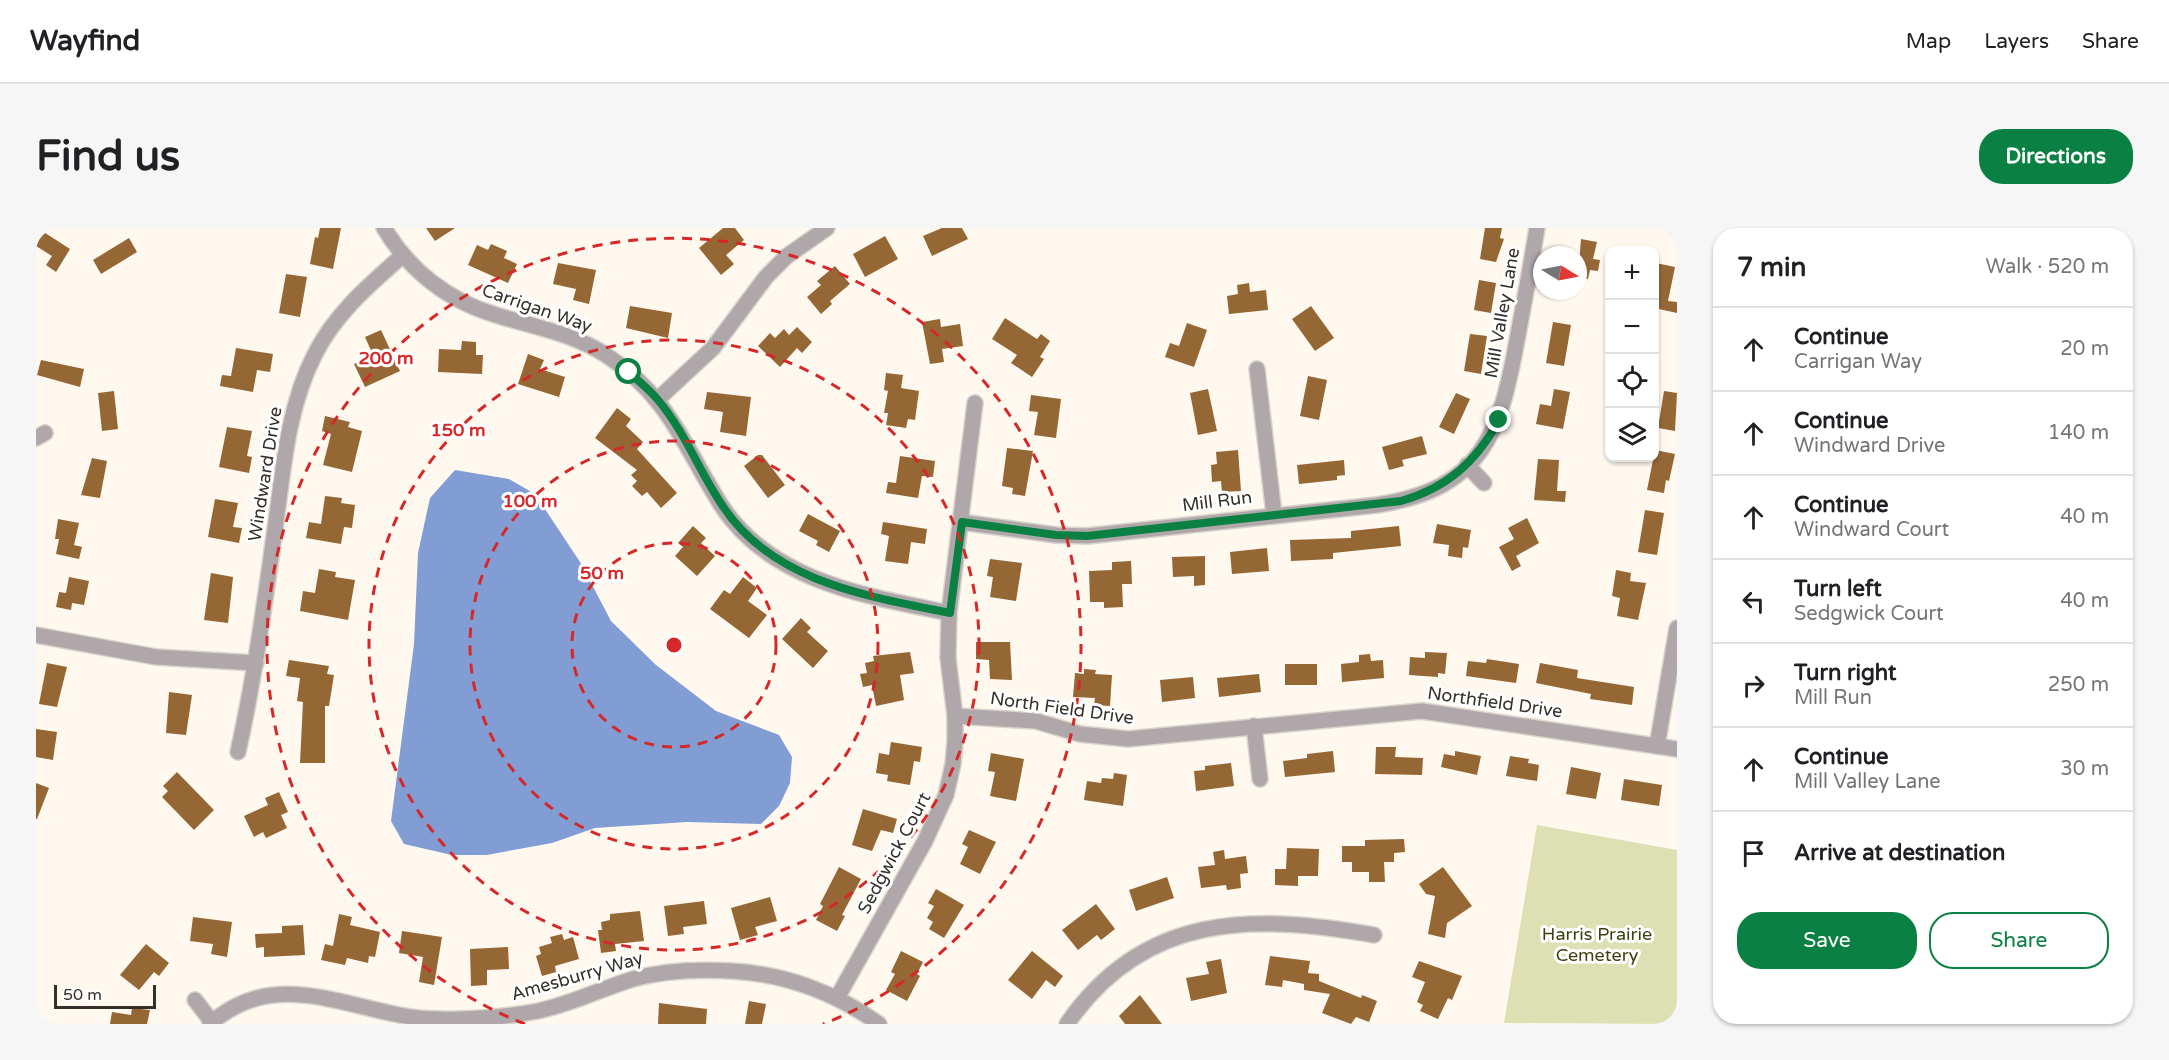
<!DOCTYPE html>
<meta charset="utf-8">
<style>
:root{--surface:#fff;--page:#f6f6f6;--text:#202124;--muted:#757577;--line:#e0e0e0;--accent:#0b8043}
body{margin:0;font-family:"Varela Round",sans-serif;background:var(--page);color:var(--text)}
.controls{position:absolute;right:18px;top:18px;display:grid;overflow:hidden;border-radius:12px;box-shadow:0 2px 4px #0004}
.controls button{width:54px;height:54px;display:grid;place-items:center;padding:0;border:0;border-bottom:2px solid var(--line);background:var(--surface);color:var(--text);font:30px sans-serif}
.compass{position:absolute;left:1497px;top:18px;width:54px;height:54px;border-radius:50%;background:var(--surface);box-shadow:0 2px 4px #0004;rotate:100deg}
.scale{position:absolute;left:18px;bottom:15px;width:102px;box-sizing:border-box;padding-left:6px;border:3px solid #34302a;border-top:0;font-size:16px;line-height:21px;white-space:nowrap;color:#34302a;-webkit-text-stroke:4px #fff;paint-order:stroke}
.stop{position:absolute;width:18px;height:18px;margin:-14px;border:4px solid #0b8043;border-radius:50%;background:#fff}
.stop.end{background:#0b8043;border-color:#fff;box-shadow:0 2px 6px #0008}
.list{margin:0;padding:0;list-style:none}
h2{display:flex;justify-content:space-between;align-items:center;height:78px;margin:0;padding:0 24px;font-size:26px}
h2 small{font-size:20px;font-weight:400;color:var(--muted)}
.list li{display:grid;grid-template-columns:39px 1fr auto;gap:18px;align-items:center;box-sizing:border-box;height:84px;padding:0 24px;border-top:2px solid var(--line)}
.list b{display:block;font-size:22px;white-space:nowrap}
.list p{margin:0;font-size:20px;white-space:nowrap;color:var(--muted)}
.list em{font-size:20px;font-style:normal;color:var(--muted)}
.actions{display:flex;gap:12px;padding:18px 24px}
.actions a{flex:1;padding:14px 0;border:2px solid var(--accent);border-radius:24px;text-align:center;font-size:21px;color:var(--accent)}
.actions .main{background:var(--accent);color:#fff}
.icon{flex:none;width:33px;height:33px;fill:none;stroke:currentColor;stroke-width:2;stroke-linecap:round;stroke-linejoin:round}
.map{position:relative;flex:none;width:1641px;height:796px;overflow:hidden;border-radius:24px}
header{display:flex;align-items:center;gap:36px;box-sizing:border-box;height:84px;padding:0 30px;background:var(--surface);border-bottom:2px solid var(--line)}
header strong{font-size:28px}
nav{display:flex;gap:33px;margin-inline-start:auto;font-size:21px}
.intro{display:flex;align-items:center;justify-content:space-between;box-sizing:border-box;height:144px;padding:0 36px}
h1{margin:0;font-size:42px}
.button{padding:15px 27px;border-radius:24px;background:var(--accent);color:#fff;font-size:21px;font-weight:700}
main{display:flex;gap:36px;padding:0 36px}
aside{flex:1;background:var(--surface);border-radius:24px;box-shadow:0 2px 4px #0004}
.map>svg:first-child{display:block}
.green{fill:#dce0b3}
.water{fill:#819dd4}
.building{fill:#946735}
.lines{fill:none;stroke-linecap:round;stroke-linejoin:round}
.minor-casing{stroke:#dad4cc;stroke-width:18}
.minor{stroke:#afa7aa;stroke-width:15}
.route{stroke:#0b8043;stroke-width:8}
.ring{fill:none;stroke:#d62828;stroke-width:3;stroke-dasharray:10 8}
.labels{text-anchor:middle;stroke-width:6;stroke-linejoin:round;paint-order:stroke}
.street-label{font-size:18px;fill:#34302a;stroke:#fff}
.park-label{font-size:18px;fill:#3e400d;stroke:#fff}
.centre{fill:#d62828;stroke:#fff;stroke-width:3}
.ring-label{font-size:18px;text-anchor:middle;font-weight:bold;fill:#d62828;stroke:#fff;stroke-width:6;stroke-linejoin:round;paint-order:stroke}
</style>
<header>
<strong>Wayfind</strong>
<nav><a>Map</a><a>Layers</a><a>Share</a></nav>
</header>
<div class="intro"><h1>Find us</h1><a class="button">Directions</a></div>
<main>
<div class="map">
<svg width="1641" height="796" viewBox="0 0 1641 796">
<rect width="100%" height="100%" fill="#fff8ef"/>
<polygon class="green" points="1501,597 1641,622 1641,796 1468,795"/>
<polygon class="water" points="419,242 473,251 499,266 544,334 575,393 620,437 680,483 743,507 756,529 754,555 743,578 725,596 651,594 559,600 516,615 451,627 416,627 368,616 355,593 378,416 382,325 394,270"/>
<g class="building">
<polygon points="284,0 305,0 297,41 274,36 279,9 282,10"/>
<polygon points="390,0 419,0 399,13"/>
<polygon points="687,0 699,0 708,12 690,27 698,36 685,47 663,20"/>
<polygon points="906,0 926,0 932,11 896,28 887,8"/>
<polygon points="1449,0 1466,0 1464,10 1468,11 1460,34 1444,31"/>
<polygon points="3,1 34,21 20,44 10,37 16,28 0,18 0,7"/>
<polygon points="849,8 862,31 829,49 817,26"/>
<polygon points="93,10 101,24 65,46 57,32"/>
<polygon points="1545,11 1561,14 1557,31 1564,32 1562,43 1554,42 1552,51 1542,49"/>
<polygon points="455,16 471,23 468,30 481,36 472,55 432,37 441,17 452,22"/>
<polygon points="522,35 560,42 553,76 537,72 540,61 517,56"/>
<polygon points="1620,35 1639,39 1632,73 1641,74 1641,85 1618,80"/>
<polygon points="799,38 814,56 794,73 796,76 785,86 771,69 785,57 781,53"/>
<polygon points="250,46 271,49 264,89 243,85"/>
<polygon points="1443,52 1460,55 1455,85 1438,82"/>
<polygon points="1213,55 1214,64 1230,62 1232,82 1193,86 1191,68 1202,66 1201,57"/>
<polygon points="594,78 636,85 632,110 590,100"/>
<polygon points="1275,78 1298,110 1279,123 1256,91"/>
<polygon points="969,90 1001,111 1005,106 1014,113 1004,129 1008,131 996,149 975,135 981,127 956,111"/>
<polygon points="904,91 905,99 924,96 927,118 906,121 908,134 894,136 886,94"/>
<polygon points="1517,94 1535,97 1528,138 1510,135"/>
<polygon points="1151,95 1171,102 1158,139 1129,129 1134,115 1143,118"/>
<polygon points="761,99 776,114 766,125 761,120 744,139 722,118 734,105 739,110 748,101 753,107"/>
<polygon points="345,102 364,143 329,159 318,136 337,127 329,109"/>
<polygon points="1434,106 1451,108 1445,146 1428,143"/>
<polygon points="426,113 440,114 440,127 447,127 446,146 402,144 403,121 425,122"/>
<polygon points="200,120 237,126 234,144 221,142 217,164 184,158 186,147 195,148"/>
<polygon points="492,126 508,132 504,141 529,149 523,169 482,156"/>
<polygon points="5,132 48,141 44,159 1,147"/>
<polygon points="850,145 867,147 865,160 883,163 879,192 872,191 870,200 850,197 852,185 848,185 852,163 848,162"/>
<polygon points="1272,148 1291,152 1283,192 1264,188"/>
<polygon points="1172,161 1181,203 1162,207 1154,165"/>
<polygon points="1518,161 1534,164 1527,201 1500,196 1504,176 1515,178"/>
<polygon points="78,163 82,201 66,203 62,165"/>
<polygon points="1628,163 1641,165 1639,203 1622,200"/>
<polygon points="671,164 715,169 710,208 684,204 687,184 668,181"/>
<polygon points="1420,165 1434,171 1418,206 1403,199"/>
<polygon points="995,167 1025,171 1020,210 998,207 1002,184 993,183"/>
<polygon points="581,180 595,191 590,198 607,214 601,221 641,265 625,280 611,264 606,268 596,258 601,253 595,247 601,242 559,210"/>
<polygon points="289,188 314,194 312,199 326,203 316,244 287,237 295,206 286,203"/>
<polygon points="191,199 216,203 211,228 216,229 213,245 183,239"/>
<polygon points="1386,208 1391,226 1366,232 1368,238 1353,242 1346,219"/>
<polygon points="971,220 997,223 989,268 976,266 977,260 966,258"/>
<polygon points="1202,222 1205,263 1186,264 1185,253 1176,254 1175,237 1181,236 1180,224"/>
<polygon points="1619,222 1639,226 1633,253 1630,252 1628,265 1611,262"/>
<polygon points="722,227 726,227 749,257 732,270 708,238"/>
<polygon points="864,228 899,233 897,249 886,248 882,270 850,265 852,254 860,255"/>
<polygon points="56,230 71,233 64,270 45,267"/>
<polygon points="1502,231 1523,232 1521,263 1530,263 1529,274 1498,272"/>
<polygon points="1308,232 1309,247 1301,248 1301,252 1263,256 1261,237"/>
<polygon points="289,268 306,270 305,275 319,277 316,300 308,299 305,316 270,310 273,294 285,296"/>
<polygon points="179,271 202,275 197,299 206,300 203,315 172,309"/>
<polygon points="1609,282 1628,285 1621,327 1602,324"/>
<polygon points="772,286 804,303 793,324 780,317 782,313 763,303"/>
<polygon points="1491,290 1503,315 1480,328 1485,338 1476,343 1463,319 1478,311 1472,300"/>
<polygon points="22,291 43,295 38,317 46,319 43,331 20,326 23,311 19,311"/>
<polygon points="847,294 891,301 889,316 875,314 872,336 849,333 853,308 845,306"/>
<polygon points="1401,296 1435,302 1432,320 1427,319 1426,330 1412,328 1413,317 1397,315"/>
<polygon points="657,298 670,310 665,315 679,328 661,348 639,328 647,319 642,315"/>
<polygon points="1363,298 1365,318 1297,325 1297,331 1255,333 1254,312 1315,310 1315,303"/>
<polygon points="1231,320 1233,343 1196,346 1194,324"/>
<polygon points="1169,328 1169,357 1158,358 1158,348 1137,349 1136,329"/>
<polygon points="954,331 986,335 980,373 954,369 957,349 951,348"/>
<polygon points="1095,333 1096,356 1086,356 1087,379 1068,380 1068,374 1054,374 1053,343 1076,342 1076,334"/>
<polygon points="283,341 300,344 299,349 319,352 312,392 264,383 267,363 279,365"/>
<polygon points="1580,342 1595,345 1594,353 1610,355 1602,392 1581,388 1584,370 1576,368"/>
<polygon points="175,345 197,349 192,395 168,392"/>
<polygon points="33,349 53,353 48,377 36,375 35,382 20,379 23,364 30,365"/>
<polygon points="707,349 721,360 712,373 731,387 713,410 674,381 688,362 694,366"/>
<polygon points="765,390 775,400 771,404 792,423 777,440 746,411"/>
<polygon points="940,414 974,414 976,452 954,451 953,432 940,431"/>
<polygon points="874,424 878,445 864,447 868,472 840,478 836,457 827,459 824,446 831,445 829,435 838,433 837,428"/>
<polygon points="1389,424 1411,425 1409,446 1402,445 1402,449 1373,447 1374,429 1389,430"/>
<polygon points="1334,426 1335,433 1347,432 1348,450 1306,454 1305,436 1323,434 1323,427"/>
<polygon points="1451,431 1483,436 1480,455 1430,448 1432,433 1450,435"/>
<polygon points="253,432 293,438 291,446 298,447 293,478 289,478 289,535 264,535 267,474 261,473 264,450 250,448"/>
<polygon points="11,435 31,439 21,479 3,476"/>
<polygon points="1504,435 1542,442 1541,450 1598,459 1596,477 1554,471 1555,466 1500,455"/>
<rect x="1249" y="436" width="32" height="21"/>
<polygon points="1048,441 1060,442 1059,446 1076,447 1074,478 1058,477 1059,470 1037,469 1039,445 1048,446"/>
<polygon points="1223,446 1225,464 1183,469 1181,450"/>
<polygon points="1157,449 1159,470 1126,474 1124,452"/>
<polygon points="133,464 156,467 150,507 130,505"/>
<polygon points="0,501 21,504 17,532 0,529"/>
<polygon points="855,514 886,519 884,534 878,533 874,557 851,553 852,547 840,545 843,525 853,527"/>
<polygon points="1340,519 1360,519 1359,529 1387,530 1386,547 1339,546"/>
<polygon points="1297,523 1299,544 1249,549 1247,533 1271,530 1271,526"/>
<polygon points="1419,523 1445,528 1441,547 1405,539 1408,526 1419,528"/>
<polygon points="955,525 988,531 980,573 954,568 959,544 952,543"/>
<polygon points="1474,528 1493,531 1492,535 1503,537 1501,553 1470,548"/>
<polygon points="1195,535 1198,558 1160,563 1158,543 1169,542 1169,538"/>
<polygon points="1535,539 1565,545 1560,571 1530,566"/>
<polygon points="141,544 178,582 158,602 126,569 132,563 127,558"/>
<polygon points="1078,545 1091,547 1087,578 1048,572 1051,553 1065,555 1066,550 1077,551"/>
<polygon points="1588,551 1626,557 1623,578 1585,572"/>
<polygon points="0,555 13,560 1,591 0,591"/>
<polygon points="243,564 252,584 245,587 251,600 230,610 227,604 218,609 208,588 232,577 229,570"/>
<polygon points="827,581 861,591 857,605 845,602 836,623 816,617"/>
<polygon points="933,602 960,614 944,646 924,636 932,619 926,616"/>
<polygon points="1368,611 1369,624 1358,625 1358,634 1348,634 1349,654 1333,654 1333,644 1316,644 1316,634 1306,634 1306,618 1329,618 1329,612"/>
<polygon points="1251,620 1283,621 1282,648 1262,648 1262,658 1239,657 1239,641 1250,641"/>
<polygon points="1188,622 1189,631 1210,628 1212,645 1204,646 1205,660 1191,662 1190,657 1165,660 1162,639 1179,637 1177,624"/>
<polygon points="803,639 825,651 806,687 809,688 801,703 780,692 787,678 784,676"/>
<polygon points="1407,639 1436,678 1411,695 1409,710 1392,706 1399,668 1390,666 1383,656"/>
<polygon points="1131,649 1138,670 1100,683 1093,662"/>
<polygon points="900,661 928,677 908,710 893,701 897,694 891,690 898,678 892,675"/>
<polygon points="734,669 741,693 719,699 722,707 704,712 695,680"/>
<polygon points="668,673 671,696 647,699 648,706 632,708 628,678"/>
<polygon points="1060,676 1079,701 1065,712 1061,707 1042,722 1026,702"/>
<polygon points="604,683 608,713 579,716 580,723 565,725 562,702 566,702 565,694 574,692 574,686"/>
<polygon points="303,686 316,689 314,697 344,704 339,729 333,728 332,735 311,730 309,737 285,732 289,716 297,718"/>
<polygon points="157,689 196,694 191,729 175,726 177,716 154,713"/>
<polygon points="267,697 269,727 228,729 228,719 220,720 219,706 246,705 246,698"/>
<polygon points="366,703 406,709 398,757 383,754 387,729 363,725"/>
<polygon points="526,706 528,712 537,709 543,731 519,738 520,744 506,748 500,728 505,726 503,719 516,715 514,709"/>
<polygon points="110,716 133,735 123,748 118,744 103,762 84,747"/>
<polygon points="472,719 473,741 451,742 451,757 435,758 434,721"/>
<polygon points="865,723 887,734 881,746 884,748 871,773 850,762 859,746 855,744"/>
<polygon points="996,723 1027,748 1019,759 1010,752 996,771 972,752"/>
<polygon points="1234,728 1274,733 1272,745 1283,746 1283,753 1325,770 1326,767 1341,773 1333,794 1320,789 1315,796 1286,785 1294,766 1268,762 1268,756 1247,752 1246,759 1229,757"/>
<polygon points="1185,731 1191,765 1155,773 1150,750 1173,746 1170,734"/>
<polygon points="1383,733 1426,748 1416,772 1412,770 1402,791 1384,783 1387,777 1381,774 1389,754 1376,749"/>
<polygon points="1104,767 1126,796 1089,796 1083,788"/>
<polygon points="713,773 730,776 726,796 709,796"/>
<polygon points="623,775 671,781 670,796 622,796"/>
<polygon points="96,780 114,782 111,796 74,796 76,784 95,787"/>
</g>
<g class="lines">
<defs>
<g id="minor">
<path d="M348,0C373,42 412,73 460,87C498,99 536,105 570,127C633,168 648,218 685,277C735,354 831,368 913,385"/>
<polyline points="1639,0 1641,1"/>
<polyline points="1221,141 1238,286"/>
<polyline points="622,171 677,120 730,49 751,28 791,0"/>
<polyline points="0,210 9,205"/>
<polyline points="1431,237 1448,255"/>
<path d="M925,294L1020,307L1051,308L1341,277C1446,261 1464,206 1481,112C1488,75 1495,37 1501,0"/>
<polyline points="0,407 120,429 220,435"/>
<polyline points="919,488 1000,493 1044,506 1092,511 1386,483 1641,521"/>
<polyline points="1218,498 1224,551"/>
<polyline points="1621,518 1641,400"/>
<path d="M202,524C218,452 228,380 238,308C247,247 250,182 279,126C299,86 333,57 366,28"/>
<polyline points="801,770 889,613 910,567 917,536 919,513 919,488 912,430 913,385 939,175"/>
<polyline points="159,772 176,794"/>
<path d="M174,796C246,732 323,791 403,791C437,792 470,789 502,783C535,776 565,761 597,751C629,742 663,741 696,743C749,746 800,765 843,796"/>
<path d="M1031,796C1108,684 1217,686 1338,707"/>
</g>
</defs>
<use href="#minor" class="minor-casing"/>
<use href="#minor" class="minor"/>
</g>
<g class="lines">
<path class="route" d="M593,144C602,153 614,162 622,172C649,204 663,243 686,277C736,354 831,368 914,385L926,294L1020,307L1051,308L1365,273C1411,260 1440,234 1463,192"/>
</g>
<g class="ring">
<circle cx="638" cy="417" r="102"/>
<circle cx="638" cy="417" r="204"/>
<circle cx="638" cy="417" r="305"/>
<path d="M489 796A407 407 0 1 1 787 796"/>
</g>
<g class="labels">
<g class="street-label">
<text transform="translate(501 80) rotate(19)" y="6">Carrigan Way</text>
<text transform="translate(1466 85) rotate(-80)" y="6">Mill Valley Lane</text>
<text transform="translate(229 246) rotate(-81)" y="6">Windward Drive</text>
<text transform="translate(1181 273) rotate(-7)" y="6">Mill Run</text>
<text transform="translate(1459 474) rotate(8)" y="6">Northfield Drive</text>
<text transform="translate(1026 480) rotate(8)" y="6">North Field Drive</text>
<text transform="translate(858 625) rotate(-62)" y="6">Sedgwick Court</text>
<text transform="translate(541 748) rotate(-16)" y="6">Amesburry Way</text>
</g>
<g class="park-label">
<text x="1561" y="712">Harris Prairie<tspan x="1561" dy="21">Cemetery</tspan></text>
</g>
</g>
<circle cx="638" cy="417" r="9" class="centre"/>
<g class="ring-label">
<text x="350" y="136">200 m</text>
<text x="422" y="208">150 m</text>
<text x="494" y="279">100 m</text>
<text x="566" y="351">50 m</text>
</g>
</svg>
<div class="controls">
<button>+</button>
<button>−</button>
<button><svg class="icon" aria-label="locate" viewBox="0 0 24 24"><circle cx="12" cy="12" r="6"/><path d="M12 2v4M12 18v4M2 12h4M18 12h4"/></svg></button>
<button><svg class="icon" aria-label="layers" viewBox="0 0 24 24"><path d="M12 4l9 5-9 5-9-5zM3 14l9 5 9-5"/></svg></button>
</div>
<svg class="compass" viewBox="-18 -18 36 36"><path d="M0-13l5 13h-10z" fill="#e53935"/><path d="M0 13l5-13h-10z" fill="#757577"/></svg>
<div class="scale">50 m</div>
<div class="stop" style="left:593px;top:144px"></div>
<div class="stop end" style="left:1463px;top:192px"></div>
</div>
<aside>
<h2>7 min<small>Walk · 520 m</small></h2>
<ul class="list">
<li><svg class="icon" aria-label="ahead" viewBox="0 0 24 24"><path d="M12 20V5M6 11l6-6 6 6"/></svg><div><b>Continue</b><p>Carrigan Way</p></div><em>20 m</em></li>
<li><svg class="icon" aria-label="ahead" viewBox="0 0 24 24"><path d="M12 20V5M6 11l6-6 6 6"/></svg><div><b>Continue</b><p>Windward Drive</p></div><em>140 m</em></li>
<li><svg class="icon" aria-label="ahead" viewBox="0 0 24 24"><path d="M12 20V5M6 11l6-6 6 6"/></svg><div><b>Continue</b><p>Windward Court</p></div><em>40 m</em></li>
<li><svg class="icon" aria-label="left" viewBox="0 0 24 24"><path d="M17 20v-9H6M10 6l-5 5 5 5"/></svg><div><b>Turn left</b><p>Sedgwick Court</p></div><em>40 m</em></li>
<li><svg class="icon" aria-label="right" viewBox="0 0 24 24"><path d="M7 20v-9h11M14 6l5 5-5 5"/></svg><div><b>Turn right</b><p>Mill Run</p></div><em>250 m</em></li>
<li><svg class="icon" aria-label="ahead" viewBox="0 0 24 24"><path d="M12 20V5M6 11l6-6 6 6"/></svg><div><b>Continue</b><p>Mill Valley Lane</p></div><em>30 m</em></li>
<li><svg class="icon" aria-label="arrive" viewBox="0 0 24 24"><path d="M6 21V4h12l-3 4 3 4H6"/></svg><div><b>Arrive at destination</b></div></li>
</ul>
<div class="actions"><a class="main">Save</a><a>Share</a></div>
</aside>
</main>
